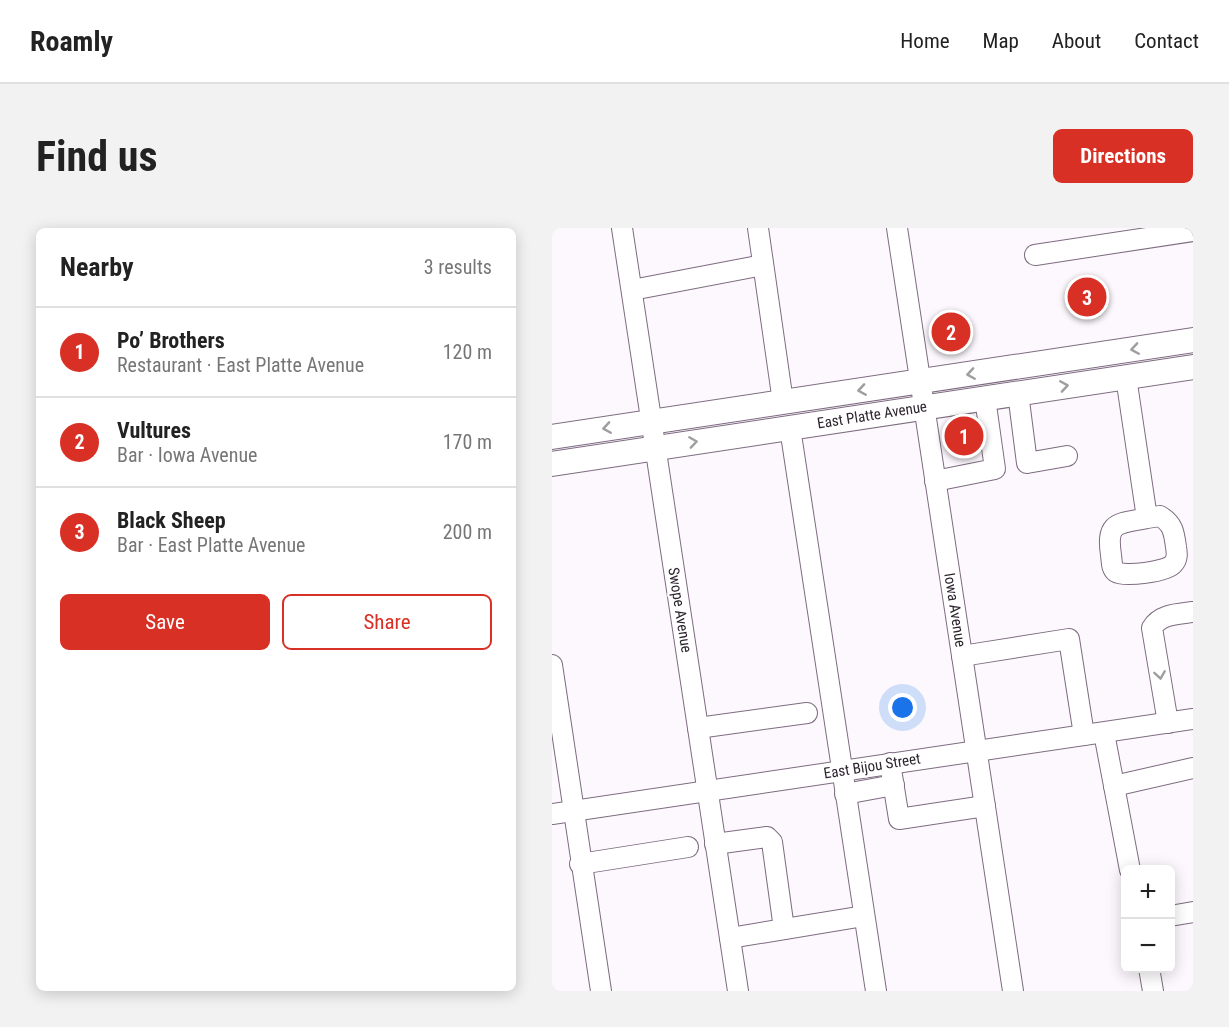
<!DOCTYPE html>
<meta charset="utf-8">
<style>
:root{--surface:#fff;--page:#f2f2f2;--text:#222;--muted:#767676;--line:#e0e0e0;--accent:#d93025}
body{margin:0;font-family:"Roboto Condensed",sans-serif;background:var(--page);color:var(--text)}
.controls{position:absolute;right:18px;bottom:18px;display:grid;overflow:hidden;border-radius:9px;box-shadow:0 3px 15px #0003}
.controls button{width:54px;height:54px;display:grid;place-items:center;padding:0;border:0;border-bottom:2px solid var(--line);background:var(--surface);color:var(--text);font:30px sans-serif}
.you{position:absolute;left:351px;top:480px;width:21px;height:21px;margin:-15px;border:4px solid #fff;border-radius:50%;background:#1a73e8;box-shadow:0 0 0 9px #1a73e833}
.badge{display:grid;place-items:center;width:39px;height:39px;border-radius:50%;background:var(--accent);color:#fff;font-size:20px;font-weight:700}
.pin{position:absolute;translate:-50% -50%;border:3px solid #fff;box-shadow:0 2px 6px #0006}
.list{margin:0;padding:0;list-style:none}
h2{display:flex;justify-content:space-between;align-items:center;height:78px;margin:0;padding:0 24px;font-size:26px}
h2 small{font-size:20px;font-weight:400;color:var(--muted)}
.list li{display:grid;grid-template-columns:39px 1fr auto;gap:18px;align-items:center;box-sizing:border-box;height:90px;padding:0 24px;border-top:2px solid var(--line)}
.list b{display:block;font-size:22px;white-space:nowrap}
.list p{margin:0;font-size:20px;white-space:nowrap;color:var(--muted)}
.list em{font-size:20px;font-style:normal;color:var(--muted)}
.actions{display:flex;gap:12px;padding:18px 24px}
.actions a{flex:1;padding:14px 0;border:2px solid var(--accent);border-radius:9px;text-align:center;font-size:21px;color:var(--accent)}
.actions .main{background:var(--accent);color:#fff}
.map{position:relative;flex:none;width:641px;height:763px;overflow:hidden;border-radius:9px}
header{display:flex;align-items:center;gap:36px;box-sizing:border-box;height:84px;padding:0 30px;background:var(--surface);border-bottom:2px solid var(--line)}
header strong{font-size:28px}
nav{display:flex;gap:33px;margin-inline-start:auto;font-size:21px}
.intro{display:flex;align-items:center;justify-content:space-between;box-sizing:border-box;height:144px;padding:0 36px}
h1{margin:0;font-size:42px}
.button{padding:15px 27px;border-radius:9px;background:var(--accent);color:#fff;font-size:21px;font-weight:700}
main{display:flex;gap:36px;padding:0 36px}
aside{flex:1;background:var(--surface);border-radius:9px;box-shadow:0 3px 15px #0003}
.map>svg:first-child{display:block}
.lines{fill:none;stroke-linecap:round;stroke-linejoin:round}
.minor-casing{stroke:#7e6b81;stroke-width:22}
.major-casing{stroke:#7e6b81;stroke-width:26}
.minor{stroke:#fff;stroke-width:20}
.major{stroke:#fff;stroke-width:24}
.oneway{stroke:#a09da1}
.labels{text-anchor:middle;stroke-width:4.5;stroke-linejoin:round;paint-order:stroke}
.street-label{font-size:15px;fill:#2d252e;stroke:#fff}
</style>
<header>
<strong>Roamly</strong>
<nav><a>Home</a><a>Map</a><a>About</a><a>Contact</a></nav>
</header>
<div class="intro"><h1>Find us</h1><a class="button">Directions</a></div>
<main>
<aside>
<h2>Nearby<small>3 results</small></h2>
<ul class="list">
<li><span class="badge">1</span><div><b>Po’ Brothers</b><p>Restaurant · East Platte Avenue</p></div><em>120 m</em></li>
<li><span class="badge">2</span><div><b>Vultures</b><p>Bar · Iowa Avenue</p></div><em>170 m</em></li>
<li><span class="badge">3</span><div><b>Black Sheep</b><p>Bar · East Platte Avenue</p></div><em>200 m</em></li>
</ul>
<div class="actions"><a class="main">Save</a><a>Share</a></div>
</aside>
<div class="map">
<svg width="641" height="763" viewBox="0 0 641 763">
<rect width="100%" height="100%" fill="#fcf8fd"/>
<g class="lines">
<defs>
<g id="minor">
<polyline points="70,0 186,763"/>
<polyline points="206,0 231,174"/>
<polyline points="345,0 461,763"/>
<polyline points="483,27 641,3"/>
<polyline points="80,62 211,37"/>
<path d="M574,149L595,290L608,288C621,296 622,304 624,319C625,325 626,331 621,336C615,344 572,349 564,344C559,340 560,333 559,327C554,293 566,296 595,290"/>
<polyline points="466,165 475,235 515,228"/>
<polyline points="238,200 324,763"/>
<polyline points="383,253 443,241 433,170"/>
<polyline points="410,428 517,411 532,507"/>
<polyline points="0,437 49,763"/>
<path d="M616,495L600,400C608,386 626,386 641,384"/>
<polyline points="146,500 255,485"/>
<polyline points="552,505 578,642"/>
<polyline points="338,535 347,591 433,578"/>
<polyline points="562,558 641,540"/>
<polyline points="293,566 342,557"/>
<polyline points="0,586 641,491"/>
<polyline points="163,616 215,609 220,614 232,701"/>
<polyline points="28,636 136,619"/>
<polyline points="618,688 641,684"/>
<polyline points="178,710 312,688"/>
<polyline points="597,740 601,763"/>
</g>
<g id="major">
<polyline points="0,209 641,112"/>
<polyline points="0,236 641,139"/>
</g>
</defs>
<use href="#minor" class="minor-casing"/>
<use href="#major" class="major-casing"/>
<use href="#minor" class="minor"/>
<use href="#major" class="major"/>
</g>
<defs><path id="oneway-chevron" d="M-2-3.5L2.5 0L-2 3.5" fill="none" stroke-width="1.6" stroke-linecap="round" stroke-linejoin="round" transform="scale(1.5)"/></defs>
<g class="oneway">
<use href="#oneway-chevron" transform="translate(583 121) rotate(171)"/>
<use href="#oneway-chevron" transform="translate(419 146) rotate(171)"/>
<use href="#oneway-chevron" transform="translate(512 158) rotate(-9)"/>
<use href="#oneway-chevron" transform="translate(310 162) rotate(171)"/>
<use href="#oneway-chevron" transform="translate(55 200) rotate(171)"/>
<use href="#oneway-chevron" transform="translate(141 214) rotate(-8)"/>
<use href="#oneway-chevron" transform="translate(608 447) rotate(81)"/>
</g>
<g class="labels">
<g class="street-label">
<text transform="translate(320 187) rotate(-9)" y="5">East Platte Avenue</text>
<text transform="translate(128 382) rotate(81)" y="5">Swope Avenue</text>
<text transform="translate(403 382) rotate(81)" y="5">Iowa Avenue</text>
<text transform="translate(320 538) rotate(-9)" y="5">East Bijou Street</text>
</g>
</g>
</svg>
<div class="controls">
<button>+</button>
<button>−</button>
</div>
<div class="you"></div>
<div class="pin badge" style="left:412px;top:208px">1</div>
<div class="pin badge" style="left:399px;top:104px">2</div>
<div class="pin badge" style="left:535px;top:69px">3</div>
</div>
</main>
